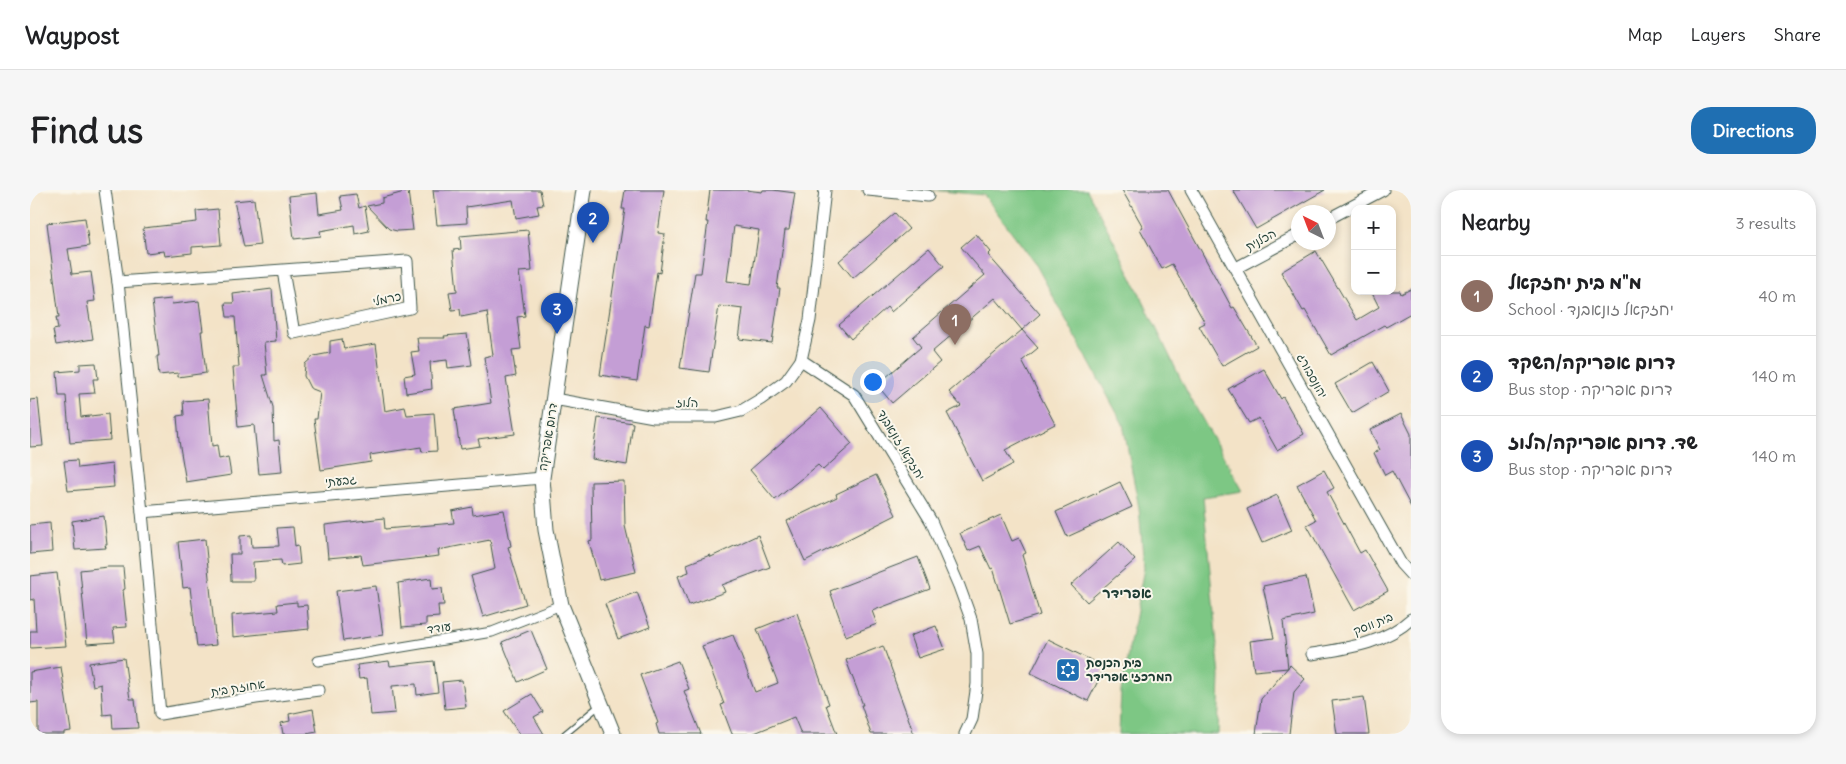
<!DOCTYPE html>
<meta charset="utf-8">
<style>
:root{--surface:#fff;--page:#f6f6f6;--text:#202124;--muted:#757577;--line:#e0e0e0;--accent:#1f6fb2}
body{margin:0;font-family:Delius,"Playpen Sans Hebrew",sans-serif;background:var(--page);color:var(--text)}
.controls{position:absolute;right:15px;top:15px;display:grid;overflow:hidden;border-radius:10px;box-shadow:0 2px 8px #0003}
.controls button{width:45px;height:45px;display:grid;place-items:center;padding:0;border:0;border-bottom:1px solid var(--line);background:var(--surface);color:var(--text);font:25px sans-serif}
.compass{position:absolute;left:1261px;top:15px;width:45px;height:45px;border-radius:50%;background:var(--surface);box-shadow:0 2px 8px #0003;rotate:318deg}
.you{position:absolute;left:842px;top:191px;width:18px;height:18px;margin:-12px;border:4px solid #fff;border-radius:50%;background:#1a73e8;box-shadow:0 0 0 8px #1a73e833}
.badge{display:grid;place-items:center;width:32px;height:32px;border-radius:50%;background:var(--accent);color:#fff;font-size:16px;font-weight:700}
.pin{position:absolute;translate:-50% -41px;filter:drop-shadow(0 1px 2px #0008)}
.pin::after{content:'';position:absolute;top:26px;width:18px;height:15px;background:inherit;clip-path:polygon(0 0,100% 0,50% 100%)}
.list{margin:0;padding:0;list-style:none}
h2{display:flex;justify-content:space-between;align-items:center;height:65px;margin:0;padding:0 20px;font-size:21px}
h2 small{font-size:16px;font-weight:400;color:var(--muted)}
.list li{display:grid;grid-template-columns:32px 1fr auto;gap:15px;align-items:center;box-sizing:border-box;height:80px;padding:0 20px;border-top:1px solid var(--line)}
.list b{display:block;font-size:19px;white-space:nowrap}
.list p{margin:0;font-size:16px;white-space:nowrap;color:var(--muted)}
.list em{font-size:16px;font-style:normal;color:var(--muted)}
.map{position:relative;flex:none;width:1381px;height:544px;overflow:hidden;border-radius:20px}
header{display:flex;align-items:center;gap:30px;box-sizing:border-box;height:70px;padding:0 25px;background:var(--surface);border-bottom:1px solid var(--line)}
header strong{font-size:24px}
nav{display:flex;gap:28px;margin-inline-start:auto;font-size:18px}
.intro{display:flex;align-items:center;justify-content:space-between;box-sizing:border-box;height:120px;padding:0 30px}
h1{margin:0;font-size:35px}
.button{padding:12px 22px;border-radius:20px;background:var(--accent);color:#fff;font-size:18px;font-weight:700}
main{display:flex;gap:30px;padding:0 30px}
aside{flex:1;background:var(--surface);border-radius:20px;box-shadow:0 2px 8px #0003}
.map>svg:first-child{display:block}
.green{fill:#7dc784;stroke:#4e825c}
.building{fill:#c49ed5;fill-rule:evenodd}
.lines{fill:none;stroke-linecap:round;stroke-linejoin:round}
.service-casing{stroke:#3f564a;stroke-width:8}
.pedestrian-casing{stroke:#3f564a;stroke-width:11}
.minor-casing{stroke:#3f564a;stroke-width:13}
.tertiary-casing{stroke:#3f564a;stroke-width:17}
.service{stroke:#fff;stroke-width:5.5}
.pedestrian{stroke:#fff;stroke-width:9}
.minor{stroke:#fff;stroke-width:11}
.tertiary{stroke:#fff;stroke-width:15}
.labels{text-anchor:middle;stroke-width:4;stroke-linejoin:round;paint-order:stroke}
.street-label{font-size:12px;fill:#1f3d34;stroke:#fbf7ec}
.poi-label{font-size:12px;font-weight:bold;fill:#1f3d34;stroke:#fbf7ec;text-anchor:start}
.neighbourhood-label{font-size:14px;font-weight:bold;fill:#1f3d34;stroke:#fbf7ec}
</style>
<header>
<strong>Waypost</strong>
<nav><a>Map</a><a>Layers</a><a>Share</a></nav>
</header>
<div class="intro"><h1>Find us</h1><a class="button">Directions</a></div>
<main>
<div class="map">
<svg width="1381" height="544" viewBox="0 0 1381 544">
<rect width="100%" height="100%" fill="#fbf7ec"/>
<filter id="ink" filterUnits="userSpaceOnUse"><feTurbulence type="fractalNoise" baseFrequency=".02" numOctaves="2"/><feDisplacementMap in="SourceGraphic" scale="10" xChannelSelector="R" yChannelSelector="G"/><feConvolveMatrix kernelMatrix="1 2 1 2 8 2 1 2 1" color-interpolation-filters="sRGB"/></filter>
<filter id="wash" filterUnits="userSpaceOnUse"><feTurbulence type="fractalNoise" baseFrequency=".0096" numOctaves="4" result="noise"/><feDisplacementMap in="SourceGraphic" scale="20" xChannelSelector="R" yChannelSelector="G"/><feGaussianBlur stdDeviation="1.12" result="paint"/><feColorMatrix in="noise" values="0 0 0 0 0 0 0 0 0 0 0 0 0 0 0 0 0 1.4 0 .05"/><feComposite in="paint" operator="in"/></filter>
<g filter="url(#wash)">
<rect width="100%" height="100%" fill="#f3e3c7"/>
<polygon class="green" points="899,0 1057,0 1087,57 1157,202 1213,301 1173,307 1190,487 1188,544 1089,544 1091,501 1114,378 1109,318 1093,234 1005,73 954,5"/>
<g id="blocks">
<g class="building">
<polygon points="403,0 510,0 513,15 507,16 509,24 486,28 483,10 436,17 437,33 407,35"/>
<polygon points="595,0 634,0 628,43 635,44 630,83 627,82 619,136 615,135 607,191 570,185 595,19 592,19"/>
<path d="M680,0H716L732,2L733,0H743L765,3L759,40H755L747,98H750L742,153L709,149L713,119L689,116L679,182L650,178L665,83H671L678,32H676ZM704,36L729,40L721,94L697,91Z"/>
<polygon points="1092,0 1138,0 1202,118 1204,117 1227,156 1192,176 1169,136 1175,133 1142,74 1132,79 1110,39 1113,37"/>
<polygon points="1203,0 1295,0 1226,39"/>
<polygon points="378,1 383,40 367,41 359,39 337,16 352,13 352,8"/>
<polygon points="287,3 289,24 313,20 310,6 326,4 329,18 335,16 339,41 325,44 324,35 290,41 291,46 264,49 259,6"/>
<polygon points="224,9 230,55 214,57 204,11"/>
<polygon points="188,19 191,55 162,57 162,63 135,66 134,61 116,63 113,38 167,32 166,21"/>
<polygon points="865,23 879,39 823,88 809,71"/>
<polygon points="55,28 59,56 38,59 42,84 61,82 65,111 57,112 63,149 26,155 23,140 28,139 26,127 29,127 17,33"/>
<polygon points="498,40 502,81 489,82 495,126 487,127 491,159 482,160 486,186 476,188 485,244 448,249 450,256 430,259 424,219 461,213 454,167 463,165 457,122 431,127 430,119 422,120 419,102 427,101 423,60 431,59 430,46"/>
<polygon points="946,44 961,62 958,65 1010,124 992,140 965,108 902,162 910,172 862,213 847,195 891,157 883,147 955,85 931,57"/>
<polygon points="899,58 914,76 861,122 857,117 821,149 809,135"/>
<polygon points="1286,61 1327,130 1349,117 1341,101 1370,101 1371,104 1381,99 1381,123 1356,137 1354,135 1301,165 1275,120 1273,121 1251,82"/>
<polygon points="242,99 246,151 234,152 237,185 233,185 243,217 244,251 249,250 252,282 229,284 224,235 208,237 203,177 209,177 205,127 197,127 195,113 204,113 203,104"/>
<polygon points="141,109 142,114 169,111 173,141 171,141 176,183 148,187 148,183 129,185 127,166 129,166 122,111"/>
<polygon points="992,140 1008,158 992,171 1025,234 975,260 983,274 952,291 917,223 931,216 919,202"/>
<polygon points="437,144 442,175 418,178 417,170 400,172 402,199 376,203 374,186 385,184 381,162 389,161 387,148 415,148 414,146"/>
<polygon points="312,149 314,159 346,154 355,221 375,217 377,225 404,223 407,261 392,262 391,257 340,265 341,272 291,280 284,229 287,229 290,202 280,198 274,186 275,174 284,166 300,163 300,151"/>
<polygon points="1343,172 1359,201 1322,223 1305,194"/>
<polygon points="66,173 68,189 63,189 65,203 49,204 51,227 78,224 80,250 40,253 36,206 29,206 27,182 50,180 50,174"/>
<polygon points="1234,179 1251,209 1253,207 1274,244 1247,260 1229,228 1219,233 1198,199"/>
<polygon points="8,209 13,256 0,257 0,210"/>
<polygon points="178,209 182,256 187,255 189,269 198,267 201,285 156,292 149,251 147,226 154,225 153,211"/>
<polygon points="791,218 822,254 793,280 788,275 745,310 720,280"/>
<polygon points="1371,224 1381,244 1381,317 1362,281 1355,285 1344,263 1350,260 1340,240"/>
<polygon points="568,228 603,233 597,275 562,269"/>
<polygon points="47,270 48,278 82,274 84,297 38,301 34,271"/>
<polygon points="1294,280 1304,298 1297,302 1330,363 1335,360 1358,401 1324,420 1277,335 1286,330 1267,295"/>
<polygon points="846,285 866,325 775,371 757,331 807,307 806,304"/>
<polygon points="594,291 595,336 606,382 569,390 559,351 562,350 561,292"/>
<polygon points="1090,292 1102,317 1037,347 1026,322"/>
<polygon points="1247,305 1262,340 1232,353 1217,319"/>
<polygon points="442,317 443,325 474,320 481,356 478,357 496,414 453,427 441,386 465,379 460,350 408,360 409,366 333,375 331,365 298,368 295,335 354,328 355,339 424,333 422,321"/>
<polygon points="971,325 982,351 989,348 996,363 992,365 1010,425 980,434 963,378 961,379 950,356 938,361 930,343"/>
<polygon points="74,326 77,355 75,355 76,358 45,360 42,331"/>
<polygon points="20,333 22,362 0,364 0,335"/>
<polygon points="263,337 265,356 268,355 270,374 252,376 251,370 223,372 224,391 201,391 200,364 210,364 210,346 221,345 222,357 249,356 247,338"/>
<polygon points="728,345 740,377 692,395 695,402 659,415 648,386 659,382 657,374 680,365 681,367"/>
<polygon points="175,349 186,455 167,457 160,397 153,398 148,352"/>
<polygon points="1089,352 1105,370 1057,412 1041,395"/>
<polygon points="888,367 900,399 842,421 847,434 816,446 800,401"/>
<polygon points="78,377 93,377 95,399 93,400 97,437 83,438 85,452 57,454 50,380"/>
<polygon points="27,383 36,456 0,458 0,441 6,441 4,409 0,410 0,386"/>
<polygon points="1276,387 1284,424 1253,431 1258,478 1224,481 1220,451 1244,448 1233,396"/>
<polygon points="401,388 402,399 412,398 414,415 408,415 409,427 396,428 396,435 372,437 368,393"/>
<polygon points="346,396 353,445 313,451 306,401"/>
<polygon points="607,402 620,437 588,449 575,414"/>
<polygon points="267,412 267,416 277,415 279,439 203,447 202,425 248,421 247,414"/>
<polygon points="767,423 799,514 796,515 807,544 771,544 764,527 722,544 702,544 691,515 694,514 672,456 703,445 725,502 748,493 727,439"/>
<polygon points="906,436 915,459 888,468 880,446"/>
<polygon points="501,440 517,479 488,492 472,452"/>
<polygon points="1018,449 1075,477 1058,511 1001,483"/>
<polygon points="853,456 864,486 863,486 884,544 841,544 831,515 833,515 816,470"/>
<polygon points="94,468 100,509 105,509 108,538 83,539 82,524 73,525 71,494 63,496 59,473"/>
<polygon points="359,471 360,476 404,471 408,502 387,505 386,494 362,496 365,523 341,525 337,488 329,489 327,475"/>
<polygon points="648,471 659,499 654,501 671,544 629,544 626,534 628,533 610,485"/>
<polygon points="1260,475 1275,489 1264,502 1259,544 1226,544 1231,509"/>
<polygon points="31,477 41,541 34,542 34,544 8,544 8,512 0,513 0,482"/>
<polygon points="432,490 436,517 415,519 412,492"/>
<polygon points="502,504 513,522 504,527 514,544 489,544 474,521"/>
<polygon points="1334,507 1339,544 1307,544 1302,511"/>
<polygon points="283,519 287,542 276,544 253,544 251,533 260,531 259,524"/>
</g>
</g>
</g>
<g filter="url(#ink)">
<use href="#blocks" fill-opacity="0" stroke="#3f564a" stroke-width="1"/>
<g class="lines">
<defs>
<polyline id="service" points="535,544 570,515"/>
<polyline id="pedestrian" points="288,471 462,442 531,415"/>
<g id="minor">
<polyline points="75,0 88,92 112,322 130,524 226,508 289,500"/>
<polyline points="795,0 780,130 771,170 824,205 901,331 929,396 941,429 947,464 947,494 942,529 935,544"/>
<polyline points="838,0 898,6"/>
<polyline points="1161,0 1371,374 1381,385"/>
<polyline points="1298,29 1353,0"/>
<polyline points="1206,78 1268,45"/>
<polyline points="88,92 377,71 380,118 264,143 253,81"/>
<polyline points="524,209 624,227 686,227 711,221 731,209 756,191 771,170"/>
<polyline points="112,322 512,288"/>
<path d="M1282,464C1317,458 1354,454 1381,429"/>
</g>
<polyline id="tertiary" points="554,0 512,288 516,340 531,415 583,544"/>
</defs>
<use href="#service" class="service-casing"/>
<use href="#pedestrian" class="pedestrian-casing"/>
<use href="#minor" class="minor-casing"/>
<use href="#tertiary" class="tertiary-casing"/>
<use href="#service" class="service"/>
<use href="#pedestrian" class="pedestrian"/>
<use href="#minor" class="minor"/>
<use href="#tertiary" class="tertiary"/>
</g>
</g>
<defs>
<symbol id="synagogue-square" viewBox="-11 -11 22 22"><rect x="-9" y="-9" width="18" height="18" rx="4" fill="#1f6fb2" stroke="#fbf7ec"/><path d="M0-6.5L5.6 3.2H-5.6ZM0 6.5L5.6-3.2H-5.6Z" fill="#fff"/></symbol>
</defs>
<g fill-rule="evenodd">
<use href="#synagogue-square" x="1024" y="466" width="28" height="28"/>
</g>
<g class="labels">
<g class="street-label">
<text transform="translate(1231 50) rotate(-28)" y="4">הכלנית</text>
<text transform="translate(357 109) rotate(-12)" y="4">כרמלי</text>
<text transform="translate(1282 186) rotate(61)" y="4">יהונסבורג</text>
<text x="657" y="217">הלוז</text>
<text transform="translate(518 247) rotate(-81)" y="4">דרום אפריקה</text>
<text transform="translate(871 255) rotate(59)" y="4">יחזקאל זונאבנד</text>
<text transform="translate(311 291) rotate(-5)" y="4">גבעתי</text>
<text transform="translate(1343 434) rotate(-22)" y="4">בית ווסק</text>
<text transform="translate(409 438) rotate(-9)" y="4">עודד</text>
<text transform="translate(208 498) rotate(-9)" y="4">אחוזת בית</text>
</g>
<g class="poi-label">
<text x="1056" y="477">בית הכנסת<tspan x="1056" dy="14">המרכזי אפרידר</tspan></text>
</g>
<g class="neighbourhood-label">
<text x="1097" y="408">אפרידר</text>
</g>
</g>
</svg>
<div class="controls">
<button>+</button>
<button>−</button>
</div>
<svg class="compass" viewBox="-18 -18 36 36"><path d="M0-13l5 13h-10z" fill="#e53935"/><path d="M0 13l5-13h-10z" fill="#757577"/></svg>
<div class="you"></div>
<div class="pin badge" style="left:925px;top:155px;background:#8d6e63">1</div>
<div class="pin badge" style="left:563px;top:53px;background:#1a4fb4">2</div>
<div class="pin badge" style="left:527px;top:144px;background:#1a4fb4">3</div>
</div>
<aside>
<h2>Nearby<small>3 results</small></h2>
<ul class="list">
<li><span class="badge" style="background:#8d6e63">1</span><div><b>מ&quot;מ בית יחזקאל</b><p>School · יחזקאל זונאבנד</p></div><em>40 m</em></li>
<li><span class="badge" style="background:#1a4fb4">2</span><div><b>דרום אפריקה/השקד</b><p>Bus stop · דרום אפריקה</p></div><em>140 m</em></li>
<li><span class="badge" style="background:#1a4fb4">3</span><div><b>שד. דרום אפריקה/הלוז</b><p>Bus stop · דרום אפריקה</p></div><em>140 m</em></li>
</ul>
</aside>
</main>
